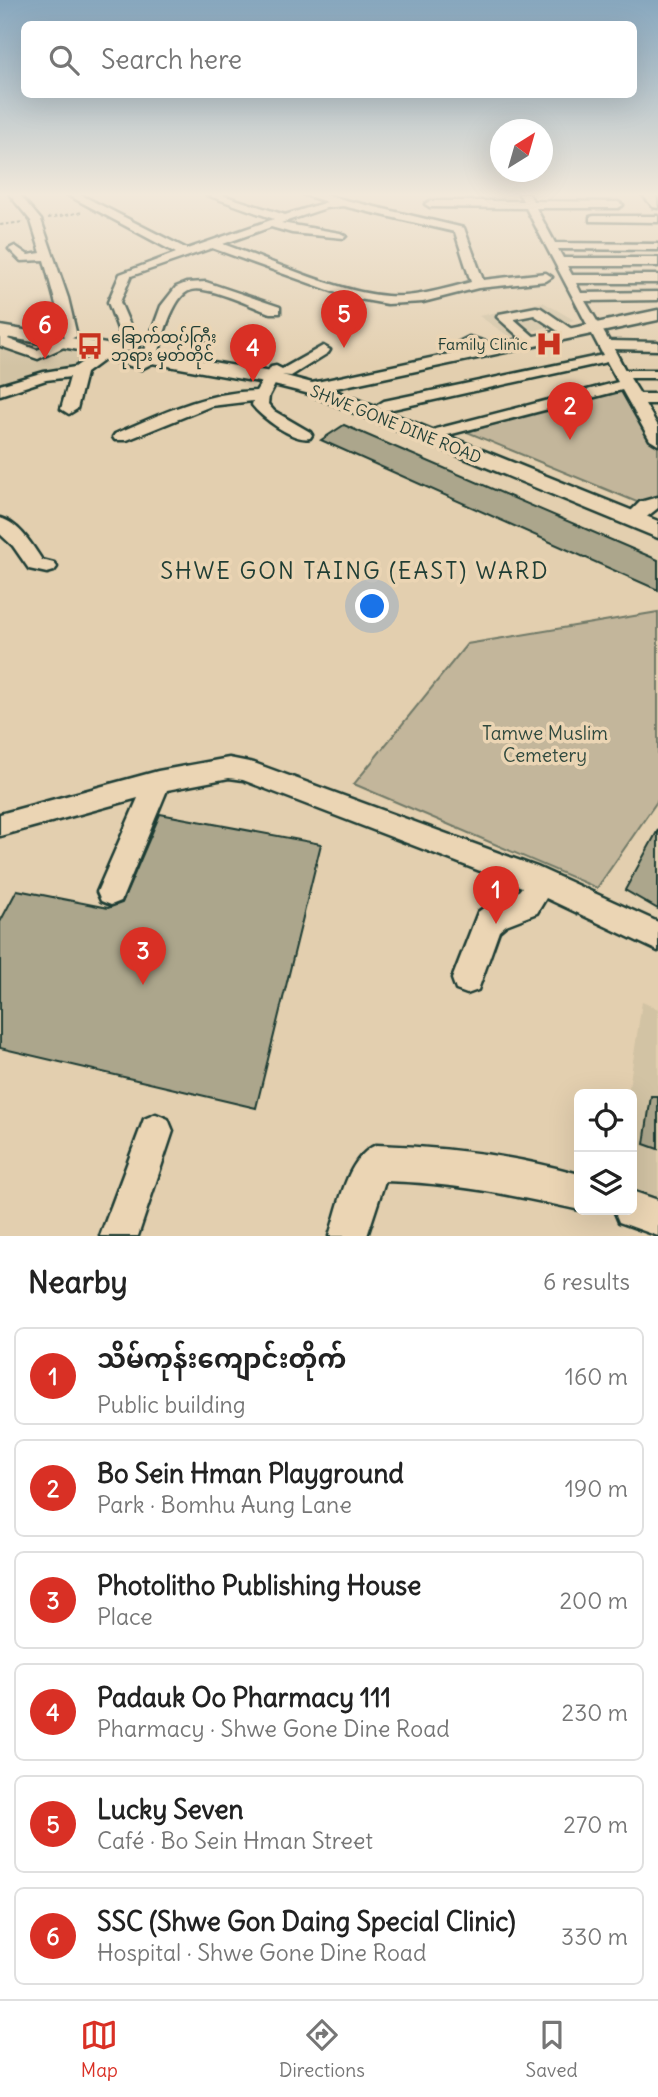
<!DOCTYPE html>
<meta charset="utf-8">
<style>
:root{--surface:#fff;--page:#f2f2f2;--text:#222;--muted:#767676;--line:#e0e0e0;--accent:#d93025}
body{margin:0;font-family:Delius,"Noto Sans Myanmar",sans-serif;background:var(--page);color:var(--text)}
.controls{position:absolute;right:21px;bottom:21px;display:grid;overflow:hidden;border-radius:10px;box-shadow:0 7px 28px #0002}
.controls button{width:63px;height:63px;display:grid;place-items:center;padding:0;border:0;border-bottom:2px solid var(--line);background:var(--surface);color:var(--text);font:35px sans-serif}
.compass{position:absolute;left:490px;top:119px;width:63px;height:63px;border-radius:50%;background:var(--surface);box-shadow:0 7px 28px #0002;rotate:37deg}
.you{position:absolute;left:373px;top:607px;width:24px;height:24px;margin:-18px;border:5px solid #fff;border-radius:50%;background:#1a73e8;box-shadow:0 0 0 10px #1a73e833}
.badge{display:grid;place-items:center;width:46px;height:46px;border-radius:50%;background:var(--accent);color:#fff;font-size:23px;font-weight:700}
.pin{position:absolute;translate:-50% -58px;filter:drop-shadow(0 2px 4px #0008)}
.pin::after{content:'';position:absolute;top:37px;width:24px;height:21px;background:inherit;clip-path:polygon(0 0,100% 0,50% 100%)}
.list{margin:0;padding:0;list-style:none}
h2{display:flex;justify-content:space-between;align-items:center;height:91px;margin:0;padding:0 28px;font-size:30px}
h2 small{font-size:23px;font-weight:400;color:var(--muted)}
.list li{display:grid;grid-template-columns:46px 1fr auto;gap:21px;align-items:center;box-sizing:border-box;height:98px;margin:0 14px 14px;padding:0 14px;border:2px solid var(--line);border-radius:10px}
.list b{display:block;font-size:26px;white-space:nowrap}
.list p{margin:0;font-size:23px;white-space:nowrap;color:var(--muted)}
.list em{font-size:23px;font-style:normal;color:var(--muted)}
.icon{flex:none;width:38px;height:38px;fill:none;stroke:currentColor;stroke-width:2;stroke-linecap:round;stroke-linejoin:round}
.map{position:relative;flex:none;width:658px;height:1236px;overflow:hidden}
.search{position:absolute;background:var(--surface);box-shadow:0 7px 28px #0002;left:21px;right:21px;top:21px;height:77px;display:flex;align-items:center;gap:18px;box-sizing:border-box;padding:0 24px;border-radius:10px;color:var(--muted);font-size:26px}
.sheet{height:763px;background:var(--surface)}
nav{display:flex;justify-content:space-around;align-items:center;box-sizing:border-box;height:98px;border-top:2px solid var(--line);background:var(--surface);font-size:19px;color:var(--muted)}
nav a{display:grid;justify-items:center;gap:4px}
nav .on{color:var(--accent)}
.map>svg:first-child{display:block}
.built{fill:#d2c3a4}
.green{fill:#c3b69b;stroke:#717a68;stroke-width:2}
.building{fill:#aca68c;stroke:#1f3d34;stroke-width:2}
.lines{fill:none;stroke-linecap:round;stroke-linejoin:round}
.minor-casing{stroke:#1f3d34;stroke-width:5}
.major-casing{stroke:#1f3d34;stroke-width:5}
.path{stroke:#1f3d34;stroke-width:2;stroke-dasharray:3.5 2.5;stroke-linecap:butt}
.minor{fill:#ebd5b4;fill-rule:evenodd}
.major{fill:#ebd5b4;fill-rule:evenodd}
.labels{text-anchor:middle;stroke-width:7;stroke-linejoin:round;paint-order:stroke}
.far-poi-label{font-size:16px;fill:#1f3d34;stroke:#ebd5b4;text-anchor:start}
.far-street-label{font-size:16px;fill:#1f3d34;stroke:#ebd5b4}
.park-label{font-size:19px;fill:#2f493e;stroke:#ebd5b4}
.quarter-label{font-size:23px;letter-spacing:2px;fill:#1f3d34;stroke:#ebd5b4}
</style>
<div class="map">
<svg width="658" height="1236" viewBox="0 0 658 1236">
<rect width="100%" height="100%" fill="#e3cfaf"/>
<filter id="ink" filterUnits="userSpaceOnUse"><feTurbulence type="fractalNoise" baseFrequency=".0143" numOctaves="2"/><feDisplacementMap in="SourceGraphic" scale="14" xChannelSelector="R" yChannelSelector="G"/><feConvolveMatrix kernelMatrix="1 2 1 2 8 2 1 2 1" color-interpolation-filters="sRGB"/></filter>
<g filter="url(#ink)">
<g class="built">
<polygon points="543,302 574,320 510,337 479,316"/>
<polygon points="8,334 103,352 79,367 46,370 0,389 0,337"/>
<polygon points="642,1002 658,1009 658,1206 632,1197 632,1094 628,1094"/>
</g>
<g class="green">
<polygon points="625,387 658,447 658,500 644,505 467,432"/>
<polygon points="658,612 658,800 597,888 354,784 467,644"/>
</g>
<g class="building">
<polygon points="344,425 658,560 658,590 321,440"/>
<polygon points="160,814 321,844 256,1108 0,1048 0,922 17,890 108,908 122,903"/>
<polygon points="658,830 658,909 625,890"/>
<polygon points="651,1096 658,1096 658,1149 644,1144"/>
</g>
<g class="lines">
<defs>
<g id="minor">
<polygon points="9,194 19,194 41,220 68,298 77,336 68,340 68,345 38,359 0,346 0,331 6,328 13,332 8,339 37,350 65,338 44,260 21,261 9,249 15,246 28,255 41,253 31,221"/>
<path d="M66,194H79L187,249L274,219L204,194H219L285,215L327,202L302,194H320L464,228L483,280L546,273L552,277L546,281L478,288L423,302L387,304L348,297L212,248L131,276L120,302L139,346L137,349H128L130,352L124,357L139,360L142,358L161,306L176,287L186,283L206,282L280,307V313H270C253,307 207,285 191,290C172,295 160,346 157,361L141,369L105,359L86,373L77,409L69,414L61,409L70,377L46,380L0,395V385L44,372L75,367L113,341L123,342L108,302L120,274L176,253ZM343,206L455,232L471,282C444,289 415,298 387,296C340,293 269,260 223,244L271,227L292,233L344,238L346,236L340,233L281,223L326,208Z"/>
<polygon points="519,194 529,194 533,201 618,202 623,205 618,208 536,208 555,243 658,244 658,250 558,249 563,258 658,258 658,266 567,266 572,275 658,275 658,283 576,283 581,293 658,292 658,300 585,301 609,341 658,342 658,350 614,349 625,370 658,370 658,378 630,378 640,394 658,394 658,404 645,404 658,426 658,445 650,440 622,390 448,435 433,443 425,438 436,429 618,382 607,362 384,411 376,406 384,401 603,355 526,208 430,207 425,204 430,201 523,201"/>
<polygon points="594,216 658,216 658,222 590,221 590,217"/>
<polygon points="536,307 541,308 576,332 574,335 564,335 534,315 514,319 538,340 531,344 526,343 497,317 499,314"/>
<polygon points="469,337 496,345 498,348 491,352 470,346 463,349 468,354 461,358 447,348"/>
<path d="M323,346L330,350L328,353L291,376L280,375L269,396L268,404L274,411L310,432L312,435L310,438C294,442 262,418 252,405L253,401L211,406L127,440H115L113,437L115,434C161,414 205,392 256,391L271,367L276,366L282,369Z"/>
<polygon points="658,497 658,508 639,523 625,523 623,519 640,502"/>
<path d="M0,518C19,523 32,545 42,560L54,563L57,567L54,571L47,573L29,569L13,546L0,534Z"/>
<path d="M229,758L254,763L537,867L658,922V951L546,898L537,913L506,925L499,931L478,990L467,994L456,990L452,979L478,912C491,901 513,901 522,887L243,780L229,778L167,790L121,901L111,905L101,901L97,892L138,798L0,836V814L158,771Z"/>
<polygon points="156,1114 168,1119 173,1131 138,1236 100,1236 144,1119"/>
<path d="M376,1145C445,1147 512,1155 579,1174L580,1210C512,1195 455,1183 385,1181L367,1236H329C339,1207 346,1158 376,1145Z"/>
<polygon points="632,1191 658,1200 658,1236 619,1222 614,1210 632,1210"/>
</g>
<g id="major">
<polygon points="642,194 656,194 658,208 653,207"/>
<polygon points="658,310 658,320 331,389 658,521 658,538 306,393 270,384 0,336 0,326 271,372 312,383"/>
</g>
</defs>
<use href="#minor" class="minor-casing"/>
<use href="#major" class="major-casing"/>
<g class="path">
<polyline points="48,218 83,212"/>
<polyline points="0,225 24,222"/>
</g>
<use href="#minor" class="minor"/>
<use href="#major" class="major"/>
</g>
</g>
<linearGradient id="sky" x2="0" y2="1"><stop stop-color="#87a7be"/><stop offset="0.53" stop-color="#f2e9db"/><stop offset="1" stop-color="#f2e9db" stop-opacity="0"/></linearGradient>
<rect width="658" height="367" fill="url(#sky)"/>
<defs>
<symbol id="hospital-bare" viewBox="-9 -9 18 18"><path d="M-5-5h3v3.5h4V-5h3V5h-3V1.5h-4V5h-3Z" fill="#c8321e" stroke="#ebd5b4" stroke-width="2.5" paint-order="stroke"/></symbol>
<symbol id="bus-bare" viewBox="-9 -9 18 18"><path d="M-5-6H5V4H4V6H2V4H-2V6H-4V4H-5ZM-3.5-4V0h7V-4ZM-3.5 1.2v1.5H-2V1.2ZM2 1.2v1.5H3.5V1.2Z" fill="#c8321e" stroke="#ebd5b4" stroke-width="2.5" paint-order="stroke"/></symbol>
</defs>
<g fill-rule="evenodd">
<use href="#hospital-bare" x="530" y="325" width="38" height="38"/>
<use href="#bus-bare" x="71" y="327" width="38" height="38"/>
</g>
<g class="labels">
<g class="far-poi-label">
<text x="111" y="343">ခြောက်ထပ်ကြီး<tspan x="111" dy="18">ဘုရား မှတ်တိုင်</tspan></text>
<text x="528" y="350" text-anchor="end">Family Clinic</text>
</g>
<g class="far-street-label">
<text transform="translate(396 424) rotate(22)" y="6">SHWE GONE DINE ROAD</text>
</g>
<g class="park-label">
<text x="545" y="740">Tamwe Muslim<tspan x="545" dy="22">Cemetery</tspan></text>
</g>
<g class="quarter-label">
<text x="355" y="579">SHWE GON TAING (EAST) WARD</text>
</g>
</g>
</svg>
<div class="controls">
<button><svg class="icon" aria-label="locate" viewBox="0 0 24 24"><circle cx="12" cy="12" r="6"/><path d="M12 2v4M12 18v4M2 12h4M18 12h4"/></svg></button>
<button><svg class="icon" aria-label="layers" viewBox="0 0 24 24"><path d="M12 4l9 5-9 5-9-5zM3 14l9 5 9-5"/></svg></button>
</div>
<svg class="compass" viewBox="-18 -18 36 36"><path d="M0-13l5 13h-10z" fill="#e53935"/><path d="M0 13l5-13h-10z" fill="#767676"/></svg>
<div class="you"></div>
<div class="pin badge" style="left:496px;top:924px">1</div>
<div class="pin badge" style="left:570px;top:440px">2</div>
<div class="pin badge" style="left:143px;top:985px">3</div>
<div class="pin badge" style="left:253px;top:382px">4</div>
<div class="pin badge" style="left:344px;top:348px">5</div>
<div class="pin badge" style="left:45px;top:359px">6</div>
<div class="search"><svg class="icon" aria-label="search" viewBox="0 0 24 24"><circle cx="10" cy="10" r="6"/><path d="M15 15l6 6"/></svg>Search here</div>
</div>
<section class="sheet">
<h2>Nearby<small>6 results</small></h2>
<ul class="list">
<li><span class="badge">1</span><div><b>သိမ်ကုန်းကျောင်းတိုက်</b><p>Public building</p></div><em>160 m</em></li>
<li><span class="badge">2</span><div><b>Bo Sein Hman Playground</b><p>Park · Bomhu Aung Lane</p></div><em>190 m</em></li>
<li><span class="badge">3</span><div><b>Photolitho Publishing House</b><p>Place</p></div><em>200 m</em></li>
<li><span class="badge">4</span><div><b>Padauk Oo Pharmacy 111</b><p>Pharmacy · Shwe Gone Dine Road</p></div><em>230 m</em></li>
<li><span class="badge">5</span><div><b>Lucky Seven</b><p>Café · Bo Sein Hman Street</p></div><em>270 m</em></li>
<li><span class="badge">6</span><div><b>SSC (Shwe Gon Daing Special Clinic)</b><p>Hospital · Shwe Gone Dine Road</p></div><em>330 m</em></li>
</ul>
</section>
<nav>
<a class="on"><svg class="icon" aria-label="map" viewBox="0 0 24 24"><path d="M3 6l6-2 6 2 6-2v14l-6 2-6-2-6 2zM9 4v14M15 6v14"/></svg>Map</a>
<a><svg class="icon" aria-label="directions" viewBox="0 0 24 24"><path d="M12 3l9 9-9 9-9-9zM9 14v-3h6M13 9l2 2-2 2"/></svg>Directions</a>
<a><svg class="icon" aria-label="saved" viewBox="0 0 24 24"><path d="M7 4h10v16l-5-4-5 4z"/></svg>Saved</a>
</nav>
